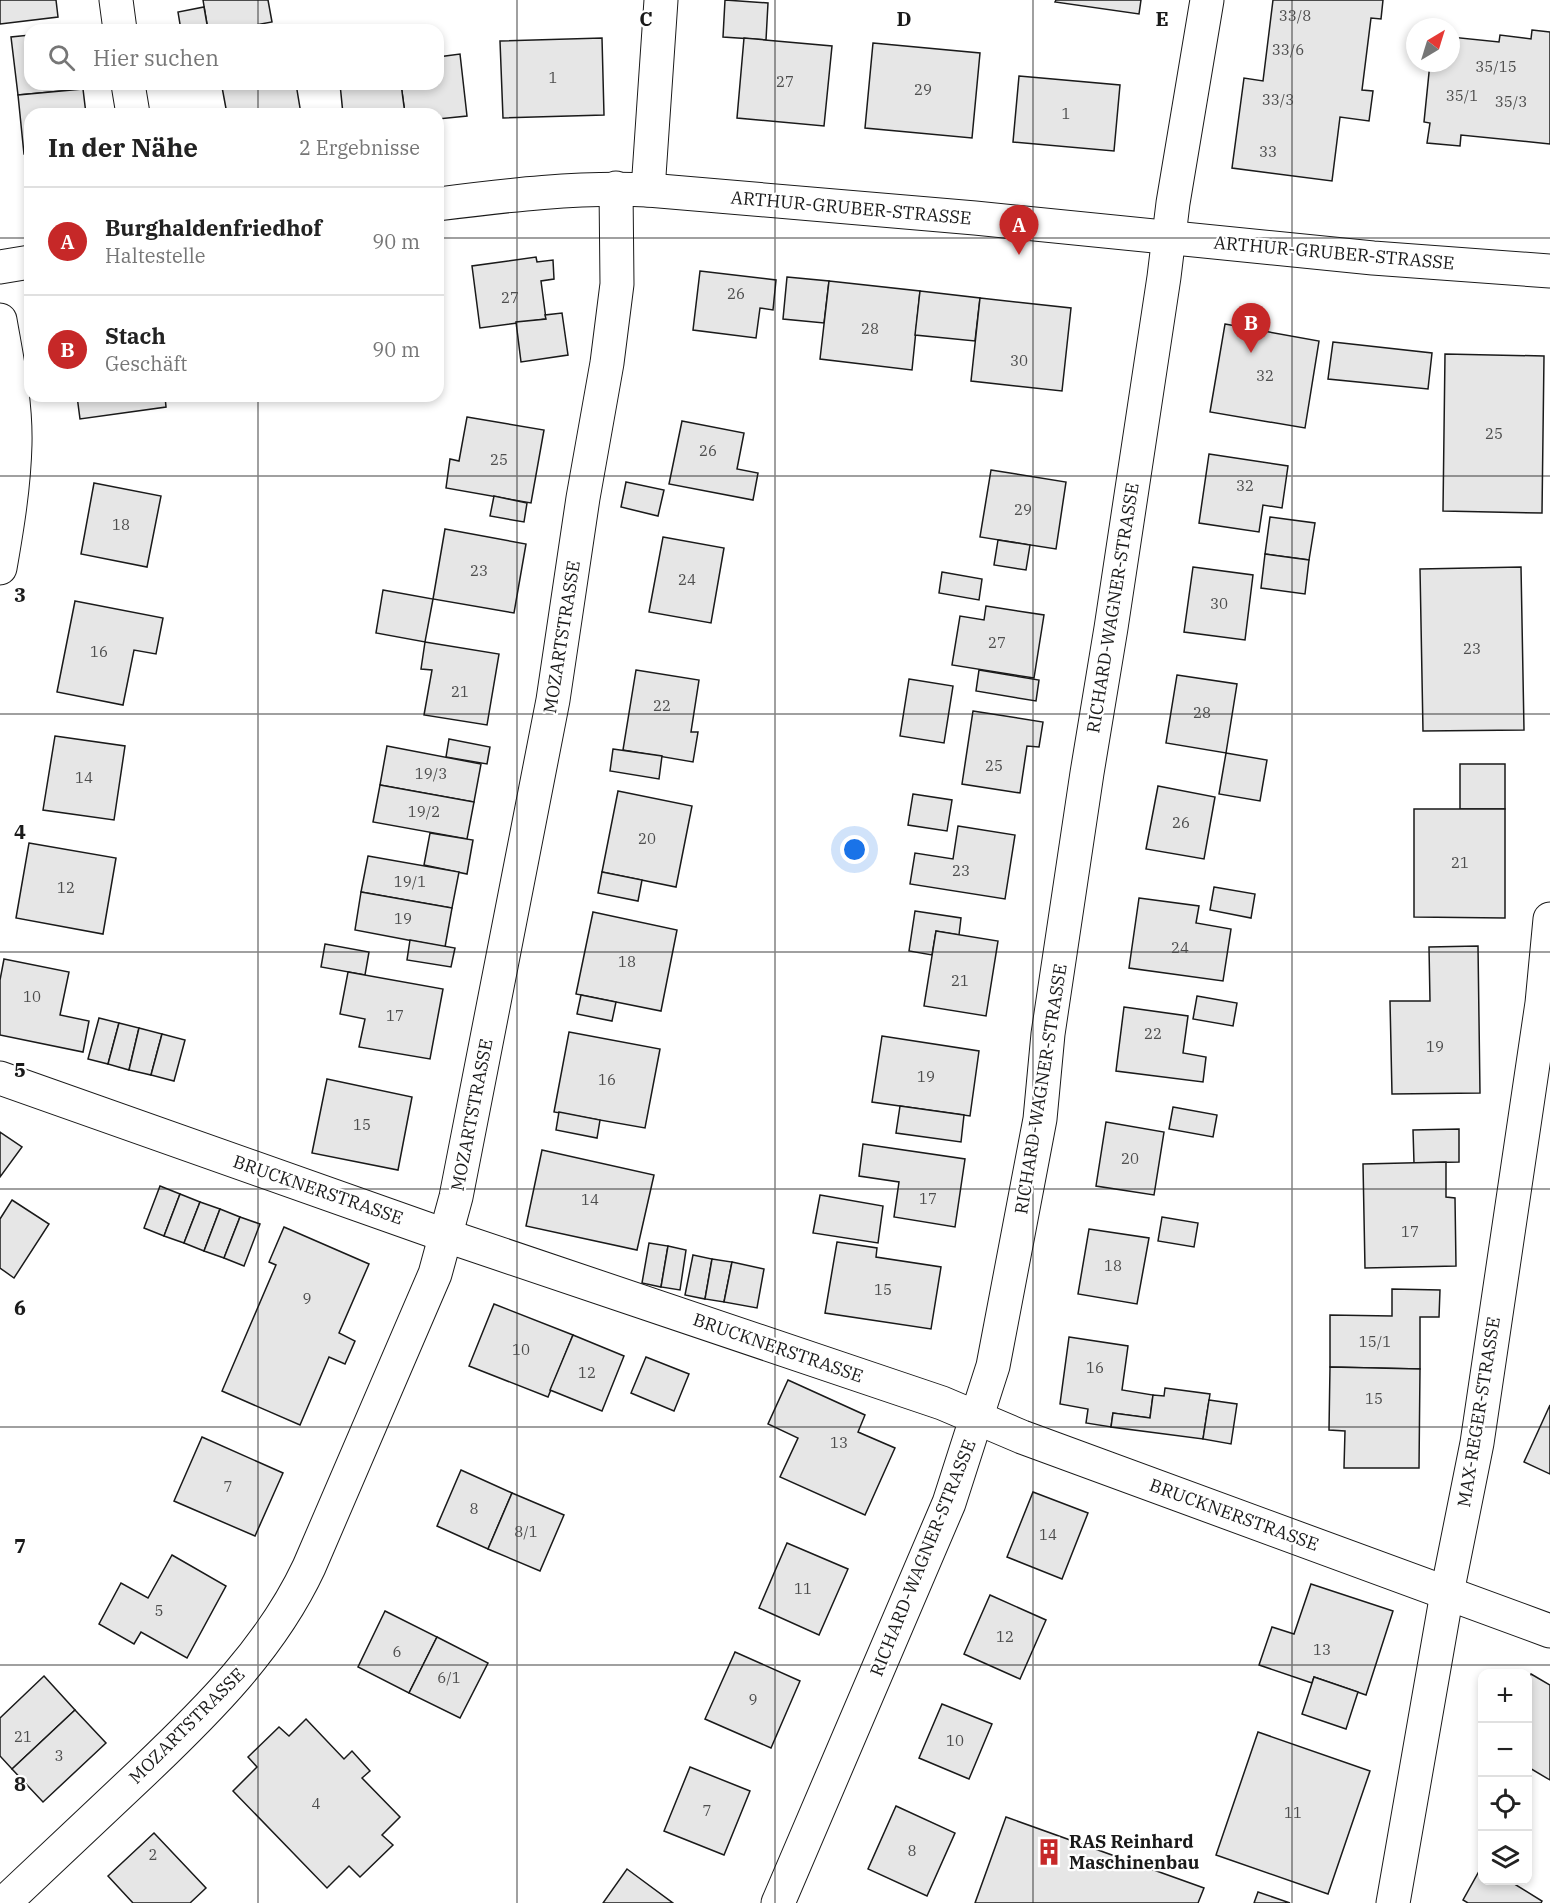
<!DOCTYPE html>
<html lang="de">
<meta charset="utf-8">
<style>
:root{--surface:#fff;--page:#f6f6f6;--text:#222;--muted:#767676;--line:#e0e0e0;--accent:#c62828}
body{margin:0;font-family:"IBM Plex Serif",serif;background:var(--page);color:var(--text)}
.controls{position:absolute;right:18px;bottom:18px;display:grid;overflow:hidden;border-radius:12px;box-shadow:0 3px 9px #0003}
.controls button{width:54px;height:54px;display:grid;place-items:center;padding:0;border:0;border-bottom:2px solid var(--line);background:var(--surface);color:var(--text);font:30px sans-serif}
.compass{position:absolute;left:1406px;top:18px;width:54px;height:54px;border-radius:50%;background:var(--surface);box-shadow:0 3px 9px #0003;rotate:38deg}
.you{position:absolute;left:855px;top:850px;width:21px;height:21px;margin:-15px;border:4px solid #fff;border-radius:50%;background:#1a73e8;box-shadow:0 0 0 9px #1a73e833}
.badge{display:grid;place-items:center;width:39px;height:39px;border-radius:50%;background:var(--accent);color:#fff;font-size:20px;font-weight:700}
.pin{position:absolute;translate:-50% -50px;filter:drop-shadow(0 2px 3px #0008)}
.pin::after{content:'';position:absolute;top:32px;width:21px;height:18px;background:inherit;clip-path:polygon(0 0,100% 0,50% 100%)}
.list{margin:0;padding:0;list-style:none}
h2{display:flex;justify-content:space-between;align-items:center;height:78px;margin:0;padding:0 24px;font-size:26px}
h2 small{font-size:20px;font-weight:400;color:var(--muted)}
.list li{display:grid;grid-template-columns:39px 1fr auto;gap:18px;align-items:center;box-sizing:border-box;height:108px;padding:0 24px;border-top:2px solid var(--line)}
.list b{display:block;font-size:22px;white-space:nowrap}
.list p{margin:0;font-size:20px;white-space:nowrap;color:var(--muted)}
.list em{font-size:20px;font-style:normal;color:var(--muted)}
.icon{flex:none;width:33px;height:33px;fill:none;stroke:currentColor;stroke-width:2;stroke-linecap:round;stroke-linejoin:round}
.map{position:relative;flex:none;width:1550px;height:1903px;overflow:hidden}
.search{position:absolute;background:var(--surface);box-shadow:0 3px 9px #0003;left:24px;top:24px;width:420px;height:66px;display:flex;align-items:center;gap:15px;box-sizing:border-box;padding:0 21px;border-radius:18px;color:var(--muted);font-size:22px}
.panel{position:absolute;background:var(--surface);box-shadow:0 3px 9px #0003;left:24px;top:108px;width:420px;height:294px;border-radius:18px}
.map>svg:first-child{display:block}
.building{fill:#e6e6e6;stroke:#1a1a1a;stroke-width:1.5}
.lines{fill:none;stroke-linecap:round;stroke-linejoin:round}
.minor-casing{stroke:#1a1a1a;stroke-width:35}
.tertiary-casing{stroke:#1a1a1a;stroke-width:35}
.minor{stroke:#fff;stroke-width:33}
.tertiary{stroke:#fff;stroke-width:33}
.grid{fill:none;stroke:#1a1a1a;stroke-width:1.5;stroke-opacity:0.55}
.labels{text-anchor:middle;stroke-width:4.5;stroke-linejoin:round;paint-order:stroke}
.number-label{font-size:15px;fill:#4d4d4d}
.street-label{font-size:18px;fill:#1a1a1a;stroke:#fff}
.poi-label{font-size:18px;font-weight:bold;fill:#1a1a1a;stroke:#fff;text-anchor:start}
.grid-label{font-size:20px;text-anchor:middle;font-weight:bold;fill:#1a1a1a;stroke:#fff;stroke-width:4.5;stroke-linejoin:round;paint-order:stroke}
</style>
<div class="map">
<svg width="1550" height="1903" viewBox="0 0 1550 1903">
<rect width="100%" height="100%" fill="#fff"/>
<g class="building">
<polygon points="0,0 56,0 58,17 0,24"/>
<polygon points="203,0 268,0 272,22 227,30 208,30"/>
<polygon points="725,0 768,3 766,40 723,37"/>
<polygon points="1056,0 1141,0 1139,14 1055,2"/>
<polygon points="1273,0 1383,0 1381,19 1371,18 1362,90 1373,91 1369,121 1340,117 1332,181 1232,168 1244,78 1263,81"/>
<polygon points="204,7 208,30 181,30 178,12"/>
<polygon points="1532,30 1550,32 1550,144 1461,135 1460,146 1427,143 1430,123 1424,122 1430,63 1451,63 1451,37 1499,42 1500,35 1531,39"/>
<polygon points="30,35 30,84 83,84 83,89 18,95 11,37"/>
<polygon points="602,38 604,115 503,118 500,41"/>
<polygon points="744,38 832,46 824,126 737,118"/>
<polygon points="873,43 980,53 972,138 865,128"/>
<polygon points="460,54 467,116 438,119 438,114 405,114 401,84 438,84 438,57"/>
<polygon points="1019,76 1120,85 1114,151 1013,142"/>
<polygon points="239,84 296,84 301,114 227,114 222,87"/>
<polygon points="340,84 401,84 405,114 343,114"/>
<polygon points="83,89 86,114 30,114 30,154 24,154 18,95"/>
<polygon points="536,257 537,262 553,260 554,279 541,281 546,319 480,328 472,266"/>
<polygon points="700,271 776,280 773,310 760,308 756,338 693,330"/>
<polygon points="787,277 829,281 824,323 783,319"/>
<polygon points="829,281 920,291 912,370 820,359"/>
<polygon points="920,291 980,298 975,341 915,335"/>
<polygon points="980,298 1071,308 1062,391 971,381"/>
<polygon points="562,313 568,355 521,362 516,322 546,319 545,315"/>
<polygon points="1225,324 1319,341 1305,428 1210,412"/>
<polygon points="1333,342 1432,353 1428,389 1328,379"/>
<polygon points="1445,354 1544,356 1542,513 1443,511"/>
<polygon points="77,396 165,396 166,407 80,419"/>
<polygon points="467,417 544,430 531,503 446,488 450,459 459,461"/>
<polygon points="682,421 744,433 737,469 758,473 753,500 669,484"/>
<polygon points="1209,454 1288,466 1282,508 1263,505 1259,532 1199,523"/>
<polygon points="991,470 1066,482 1056,549 980,537"/>
<polygon points="626,482 664,490 658,516 621,507"/>
<polygon points="94,483 161,496 147,567 81,554"/>
<polygon points="494,496 527,503 524,522 490,516"/>
<polygon points="1270,517 1315,523 1309,560 1265,554"/>
<polygon points="445,529 526,544 514,613 433,599"/>
<polygon points="663,537 724,548 711,623 649,612"/>
<polygon points="998,540 1030,545 1026,570 994,565"/>
<polygon points="1265,554 1309,560 1305,594 1261,588"/>
<polygon points="1193,567 1253,575 1245,640 1184,632"/>
<polygon points="1521,567 1524,730 1423,731 1420,569"/>
<polygon points="942,572 982,579 979,600 939,593"/>
<polygon points="383,590 433,599 425,642 376,633"/>
<polygon points="75,601 163,618 156,654 134,650 123,705 57,692"/>
<polygon points="986,606 1044,615 1034,678 952,665 960,616 984,620"/>
<polygon points="425,642 499,654 487,725 424,715 432,670 421,669"/>
<polygon points="636,670 699,680 691,732 698,732 693,762 623,750"/>
<polygon points="979,670 1039,680 1036,701 976,691"/>
<polygon points="1177,675 1237,684 1226,753 1166,743"/>
<polygon points="909,679 953,686 944,743 900,736"/>
<polygon points="973,711 1043,722 1039,747 1027,746 1020,793 962,784"/>
<polygon points="55,736 125,746 114,820 43,810"/>
<polygon points="449,739 490,747 487,764 446,757"/>
<polygon points="387,746 481,764 474,802 380,785"/>
<polygon points="613,749 662,756 659,779 610,771"/>
<polygon points="1226,753 1267,760 1260,801 1219,794"/>
<rect x="1460" y="764" width="45" height="45"/>
<polygon points="380,785 474,802 467,839 373,822"/>
<polygon points="1158,786 1215,797 1204,859 1146,849"/>
<polygon points="618,791 692,806 676,887 602,872"/>
<polygon points="913,794 952,800 947,831 908,825"/>
<polygon points="1414,809 1505,809 1505,918 1414,917"/>
<polygon points="958,826 1015,835 1005,899 910,884 915,853 953,859"/>
<polygon points="430,833 473,840 467,874 424,865"/>
<polygon points="29,843 116,858 103,934 16,918"/>
<polygon points="368,856 459,872 452,908 361,892"/>
<polygon points="602,872 642,880 638,901 598,893"/>
<polygon points="1214,887 1255,894 1251,918 1210,910"/>
<polygon points="361,892 452,908 445,947 355,930"/>
<polygon points="1139,898 1199,906 1196,923 1231,929 1223,981 1129,968"/>
<polygon points="915,911 961,918 959,935 936,931 932,955 909,951"/>
<polygon points="593,912 677,930 661,1011 576,994"/>
<polygon points="936,931 998,941 986,1016 924,1006"/>
<polygon points="410,940 455,948 451,967 407,960"/>
<polygon points="325,944 369,952 365,975 321,967"/>
<polygon points="1478,946 1480,1093 1392,1094 1390,1001 1430,1001 1429,947"/>
<polygon points="4,959 69,972 60,1015 89,1021 83,1052 0,1035 0,980"/>
<polygon points="348,972 443,989 430,1059 359,1047 365,1019 340,1014"/>
<polygon points="581,995 616,1002 612,1021 577,1014"/>
<polygon points="1197,996 1237,1003 1233,1026 1193,1019"/>
<polygon points="1124,1007 1188,1016 1183,1053 1206,1057 1203,1082 1116,1071"/>
<polygon points="99,1018 119,1023 108,1064 88,1059"/>
<polygon points="119,1023 139,1028 129,1070 108,1064"/>
<polygon points="139,1028 162,1034 151,1075 129,1070"/>
<polygon points="569,1032 660,1049 645,1128 554,1112"/>
<polygon points="162,1034 185,1040 174,1081 151,1075"/>
<polygon points="882,1036 979,1051 970,1116 872,1102"/>
<polygon points="327,1079 412,1097 398,1170 312,1153"/>
<polygon points="900,1106 964,1115 961,1142 896,1133"/>
<polygon points="1173,1107 1217,1115 1213,1137 1169,1129"/>
<polygon points="559,1112 600,1120 597,1138 556,1130"/>
<polygon points="1106,1122 1164,1132 1154,1195 1096,1186"/>
<polygon points="1459,1129 1459,1162 1414,1163 1413,1130"/>
<polygon points="0,1132 22,1147 0,1177"/>
<polygon points="863,1144 965,1159 955,1227 894,1217 899,1182 859,1176"/>
<polygon points="542,1150 654,1175 637,1250 526,1226"/>
<polygon points="1446,1162 1446,1197 1455,1198 1456,1266 1365,1268 1363,1164"/>
<polygon points="160,1186 180,1194 164,1236 144,1228"/>
<polygon points="180,1194 200,1202 184,1243 164,1236"/>
<polygon points="820,1195 883,1206 878,1243 813,1233"/>
<polygon points="12,1200 49,1224 14,1278 0,1268 0,1219"/>
<polygon points="200,1202 220,1209 204,1251 184,1243"/>
<polygon points="220,1209 240,1217 224,1258 204,1251"/>
<polygon points="240,1217 260,1224 244,1266 224,1258"/>
<polygon points="1162,1217 1198,1223 1194,1247 1158,1241"/>
<polygon points="284,1227 369,1264 339,1333 355,1341 345,1364 329,1357 300,1425 222,1391 276,1265 269,1262"/>
<polygon points="1089,1229 1149,1238 1137,1304 1078,1294"/>
<polygon points="837,1242 877,1248 876,1257 941,1267 931,1329 825,1313"/>
<polygon points="649,1243 668,1246 661,1287 642,1283"/>
<polygon points="668,1246 686,1250 680,1290 661,1287"/>
<polygon points="693,1255 712,1259 705,1299 685,1295"/>
<polygon points="712,1259 732,1262 724,1302 705,1299"/>
<polygon points="732,1262 764,1269 757,1308 724,1302"/>
<polygon points="1392,1289 1440,1290 1439,1317 1420,1317 1420,1369 1330,1367 1330,1315 1392,1316"/>
<polygon points="494,1304 573,1335 548,1397 469,1366"/>
<polygon points="573,1335 624,1356 602,1411 550,1390"/>
<polygon points="1069,1337 1128,1346 1122,1390 1153,1395 1150,1418 1113,1413 1111,1427 1086,1423 1088,1409 1060,1404"/>
<polygon points="646,1357 689,1374 674,1411 631,1393"/>
<polygon points="1330,1367 1420,1369 1419,1468 1344,1468 1345,1431 1329,1430"/>
<polygon points="788,1380 865,1415 858,1432 895,1448 865,1515 780,1477 798,1438 768,1424"/>
<polygon points="1165,1388 1210,1394 1203,1439 1111,1427 1113,1413 1150,1418 1153,1395 1164,1396"/>
<polygon points="1209,1400 1237,1404 1231,1444 1203,1439"/>
<polygon points="1550,1405 1550,1474 1524,1462"/>
<polygon points="202,1437 283,1473 255,1536 174,1501"/>
<polygon points="461,1470 512,1493 488,1549 437,1526"/>
<polygon points="1033,1492 1088,1513 1062,1579 1007,1557"/>
<polygon points="512,1493 564,1515 540,1571 488,1549"/>
<polygon points="787,1543 848,1569 819,1635 759,1608"/>
<polygon points="172,1555 226,1586 187,1658 141,1632 134,1644 99,1624 121,1583 148,1598"/>
<polygon points="1311,1584 1393,1611 1366,1695 1314,1677 1312,1683 1259,1665 1272,1627 1294,1634"/>
<polygon points="990,1595 1046,1620 1020,1679 964,1654"/>
<polygon points="385,1611 437,1637 409,1693 358,1667"/>
<polygon points="437,1637 488,1663 460,1718 409,1693"/>
<polygon points="735,1652 800,1681 771,1748 705,1719"/>
<polygon points="1531,1674 1550,1685 1550,1780 1528,1767 1528,1680"/>
<polygon points="44,1676 75,1710 12,1769 0,1756 0,1718"/>
<polygon points="1314,1677 1358,1692 1346,1729 1302,1714"/>
<polygon points="942,1704 992,1724 969,1779 919,1758"/>
<polygon points="75,1710 106,1743 43,1802 12,1769"/>
<polygon points="306,1719 344,1759 352,1751 370,1771 362,1778 400,1817 382,1835 393,1845 360,1877 349,1866 327,1888 233,1791 257,1767 248,1757 279,1727 289,1736"/>
<polygon points="1258,1732 1370,1771 1328,1894 1216,1855"/>
<polygon points="690,1767 750,1791 724,1855 664,1831"/>
<polygon points="896,1806 955,1833 927,1896 868,1869"/>
<polygon points="1006,1817 1204,1888 1198,1903 975,1903"/>
<polygon points="154,1833 206,1888 190,1903 133,1903 108,1876"/>
<polygon points="1482,1866 1482,1880 1508,1880 1542,1901 1541,1903 1468,1903 1463,1900"/>
<polygon points="627,1869 673,1903 603,1903"/>
<polygon points="1258,1892 1290,1903 1254,1903"/>
</g>
<g class="lines">
<defs>
<g id="minor">
<polyline points="116,0 120,30"/>
<polyline points="128,84 133,114"/>
<polyline points="648,190 661,0"/>
<path d="M0,320C7,360 16,402 15,444C14,486 7,528 0,568"/>
<polyline points="0,1078 447,1236 942,1403 1022,1437 1550,1631"/>
<path d="M4,1903C51,1859 97,1815 144,1771C208,1710 271,1648 309,1567L435,1274L456,1197L553,700L583,498L607,363L617,284L616,188"/>
<polyline points="778,1903 949,1503 993,1366 1040,1119 1048,1034 1087,773 1111,628 1164,277 1173,203 1207,0"/>
<polyline points="1393,1903 1447,1593 1477,1443 1542,1003 1550,919"/>
</g>
<g id="tertiary">
<path d="M438,204C508,195 578,187 648,190L975,218L1373,258L1550,271"/>
<polyline points="0,267 30,262"/>
</g>
</defs>
<use href="#minor" class="minor-casing"/>
<use href="#tertiary" class="tertiary-casing"/>
<use href="#minor" class="minor"/>
<use href="#tertiary" class="tertiary"/>
</g>
<path class="grid" d="M258,0V30M517,0V1903M775,0V1903M1033,0V1903M1292,0V1903M258,84V114M0,238H30M438,238H1550M258,396V1903M0,476H1550M0,714H1550M0,952H1550M0,1189H1550M0,1427H1550M0,1665H1550"/>
<defs>
<symbol id="building-bare" viewBox="-9 -9 18 18"><path d="M-4-6H4V6H1V3H-1V6H-4ZM-2.5-4.3h1.7v1.8h-1.7ZM.8-4.3h1.7v1.8H.8ZM-2.5-1h1.7V.8h-1.7ZM.8-1h1.7V.8H.8Z" fill="#c62828" stroke="#fff" stroke-width="2.5" paint-order="stroke"/></symbol>
</defs>
<g fill-rule="evenodd">
<use href="#building-bare" x="1030" y="1833" width="38" height="38"/>
</g>
<g class="labels">
<g class="number-label">
<text x="1295" y="21">33/8</text>
<text x="1288" y="55">33/6</text>
<text x="1496" y="72">35/15</text>
<text x="553" y="83">1</text>
<text x="785" y="87">27</text>
<text x="923" y="95">29</text>
<text x="1462" y="101">35/1</text>
<text x="1278" y="105">33/3</text>
<text x="1511" y="107">35/3</text>
<text x="1066" y="119">1</text>
<text x="1268" y="157">33</text>
<text x="736" y="299">26</text>
<text x="510" y="303">27</text>
<text x="870" y="334">28</text>
<text x="1019" y="366">30</text>
<text x="1265" y="381">32</text>
<text x="1494" y="439">25</text>
<text x="708" y="456">26</text>
<text x="499" y="465">25</text>
<text x="1245" y="491">32</text>
<text x="1023" y="515">29</text>
<text x="121" y="530">18</text>
<text x="479" y="576">23</text>
<text x="687" y="585">24</text>
<text x="1219" y="609">30</text>
<text x="997" y="648">27</text>
<text x="1472" y="654">23</text>
<text x="99" y="657">16</text>
<text x="460" y="697">21</text>
<text x="662" y="711">22</text>
<text x="1202" y="718">28</text>
<text x="994" y="771">25</text>
<text x="431" y="779">19/3</text>
<text x="84" y="783">14</text>
<text x="424" y="817">19/2</text>
<text x="1181" y="828">26</text>
<text x="647" y="844">20</text>
<text x="1460" y="868">21</text>
<text x="961" y="876">23</text>
<text x="410" y="887">19/1</text>
<text x="66" y="893">12</text>
<text x="403" y="924">19</text>
<text x="1180" y="953">24</text>
<text x="627" y="967">18</text>
<text x="960" y="986">21</text>
<text x="32" y="1002">10</text>
<text x="395" y="1021">17</text>
<text x="1153" y="1039">22</text>
<text x="1435" y="1052">19</text>
<text x="926" y="1082">19</text>
<text x="607" y="1085">16</text>
<text x="362" y="1130">15</text>
<text x="1130" y="1164">20</text>
<text x="928" y="1204">17</text>
<text x="590" y="1205">14</text>
<text x="1410" y="1237">17</text>
<text x="1113" y="1271">18</text>
<text x="883" y="1295">15</text>
<text x="307" y="1304">9</text>
<text x="1375" y="1347">15/1</text>
<text x="521" y="1355">10</text>
<text x="1095" y="1373">16</text>
<text x="587" y="1378">12</text>
<text x="1374" y="1404">15</text>
<text x="839" y="1448">13</text>
<text x="228" y="1492">7</text>
<text x="474" y="1514">8</text>
<text x="526" y="1537">8/1</text>
<text x="1048" y="1540">14</text>
<text x="803" y="1594">11</text>
<text x="159" y="1616">5</text>
<text x="1005" y="1642">12</text>
<text x="1322" y="1655">13</text>
<text x="397" y="1657">6</text>
<text x="449" y="1683">6/1</text>
<text x="753" y="1705">9</text>
<text x="23" y="1742">21</text>
<text x="955" y="1746">10</text>
<text x="59" y="1761">3</text>
<text x="316" y="1809">4</text>
<text x="707" y="1816">7</text>
<text x="1293" y="1818">11</text>
<text x="912" y="1856">8</text>
<text x="153" y="1860">2</text>
</g>
<g class="street-label">
<text transform="translate(851 208) rotate(5)" y="6">ARTHUR-GRUBER-STRASSE</text>
<text transform="translate(1334 253) rotate(5)" y="6">ARTHUR-GRUBER-STRASSE</text>
<text transform="translate(1113 608) rotate(-81)" y="6">RICHARD-WAGNER-STRASSE</text>
<text transform="translate(562 637) rotate(-81)" y="6">MOZARTSTRASSE</text>
<text transform="translate(1041 1089) rotate(-81)" y="6">RICHARD-WAGNER-STRASSE</text>
<text transform="translate(472 1115) rotate(-79)" y="6">MOZARTSTRASSE</text>
<text transform="translate(318 1190) rotate(19)" y="6">BRUCKNERSTRASSE</text>
<text transform="translate(778 1348) rotate(19)" y="6">BRUCKNERSTRASSE</text>
<text transform="translate(1479 1412) rotate(-81)" y="6">MAX-REGER-STRASSE</text>
<text transform="translate(1234 1515) rotate(20)" y="6">BRUCKNERSTRASSE</text>
<text transform="translate(923 1558) rotate(-68)" y="6">RICHARD-WAGNER-STRASSE</text>
<text transform="translate(187 1726) rotate(-45)" y="6">MOZARTSTRASSE</text>
</g>
<g class="poi-label">
<text x="1069" y="1848">RAS Reinhard<tspan x="1069" dy="21">Maschinenbau</tspan></text>
</g>
</g>
<g class="grid-label">
<text x="646" y="26">C</text>
<text x="904" y="26">D</text>
<text x="1162" y="26">E</text>
<text x="20" y="602">3</text>
<text x="20" y="839">4</text>
<text x="20" y="1077">5</text>
<text x="20" y="1315">6</text>
<text x="20" y="1553">7</text>
<text x="20" y="1791">8</text>
</g>
</svg>
<div class="controls">
<button>+</button>
<button>−</button>
<button><svg class="icon" aria-label="locate" viewBox="0 0 24 24"><circle cx="12" cy="12" r="6"/><path d="M12 2v4M12 18v4M2 12h4M18 12h4"/></svg></button>
<button><svg class="icon" aria-label="layers" viewBox="0 0 24 24"><path d="M12 4l9 5-9 5-9-5zM3 14l9 5 9-5"/></svg></button>
</div>
<svg class="compass" viewBox="-18 -18 36 36"><path d="M0-13l5 13h-10z" fill="#e53935"/><path d="M0 13l5-13h-10z" fill="#767676"/></svg>
<div class="you"></div>
<div class="pin badge" style="left:1019px;top:255px">A</div>
<div class="pin badge" style="left:1251px;top:353px">B</div>
<div class="search"><svg class="icon" aria-label="search" viewBox="0 0 24 24"><circle cx="10" cy="10" r="6"/><path d="M15 15l6 6"/></svg>Hier suchen</div>
<section class="panel">
<h2>In der Nähe<small>2 Ergebnisse</small></h2>
<ul class="list">
<li><span class="badge">A</span><div><b>Burghaldenfriedhof</b><p>Haltestelle</p></div><em>90 m</em></li>
<li><span class="badge">B</span><div><b>Stach</b><p>Geschäft</p></div><em>90 m</em></li>
</ul>
</section>
</div>
